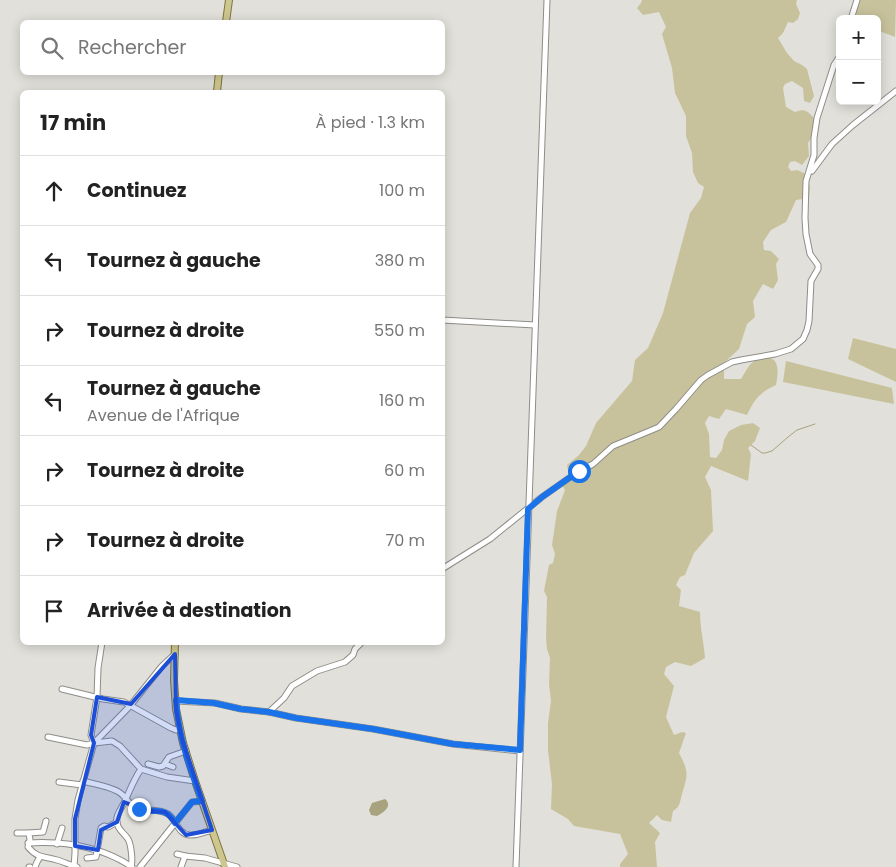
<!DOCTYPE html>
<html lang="fr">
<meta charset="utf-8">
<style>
:root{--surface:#fff;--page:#f6f6f6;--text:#222;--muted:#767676;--line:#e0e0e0}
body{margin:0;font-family:Poppins,sans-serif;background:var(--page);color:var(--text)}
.controls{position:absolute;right:15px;top:15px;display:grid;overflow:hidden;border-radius:8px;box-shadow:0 2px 12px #0003}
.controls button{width:45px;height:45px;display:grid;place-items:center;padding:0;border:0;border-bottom:1px solid var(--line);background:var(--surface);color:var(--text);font:25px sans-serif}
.stop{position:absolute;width:15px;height:15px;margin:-11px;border:4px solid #1a73e8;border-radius:50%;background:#fff}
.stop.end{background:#1a73e8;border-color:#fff;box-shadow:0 1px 5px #0008}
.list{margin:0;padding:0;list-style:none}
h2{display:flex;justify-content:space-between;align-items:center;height:65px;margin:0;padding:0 20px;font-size:21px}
h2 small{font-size:16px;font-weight:400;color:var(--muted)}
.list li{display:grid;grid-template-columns:32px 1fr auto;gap:15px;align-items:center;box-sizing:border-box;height:70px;padding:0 20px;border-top:1px solid var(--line)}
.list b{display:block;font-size:19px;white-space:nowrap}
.list p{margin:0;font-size:16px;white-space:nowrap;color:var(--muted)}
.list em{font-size:16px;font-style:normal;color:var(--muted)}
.icon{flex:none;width:28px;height:28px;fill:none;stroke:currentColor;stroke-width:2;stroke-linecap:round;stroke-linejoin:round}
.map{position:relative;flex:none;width:896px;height:867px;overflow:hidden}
.search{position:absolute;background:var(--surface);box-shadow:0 2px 12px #0003;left:20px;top:20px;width:425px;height:55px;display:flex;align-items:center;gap:12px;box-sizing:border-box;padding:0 18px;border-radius:8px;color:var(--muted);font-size:19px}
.panel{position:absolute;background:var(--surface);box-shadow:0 2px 12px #0003;left:20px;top:90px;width:425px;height:555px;border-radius:8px}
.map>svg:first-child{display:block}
.green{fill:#c8c29c}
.water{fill:#a8a37e}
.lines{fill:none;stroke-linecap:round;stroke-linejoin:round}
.stream{stroke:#a8a37e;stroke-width:1}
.minor-casing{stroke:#8e8d88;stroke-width:7}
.major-casing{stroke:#7e743a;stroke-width:8}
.minor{stroke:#fff;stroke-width:5}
.major{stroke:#cec691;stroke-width:6}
.route{stroke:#1a73e8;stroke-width:6}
.marked{fill:#1d4ed8;fill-opacity:0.2;stroke:#1d4ed8;stroke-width:4;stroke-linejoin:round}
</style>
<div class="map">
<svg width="896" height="867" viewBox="0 0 896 867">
<rect width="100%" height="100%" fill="#e1e0da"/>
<g class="green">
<path d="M642,0H797L796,4L800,13L798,19L793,23L788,22L783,33L778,38L787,53L794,61L802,65L807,69L814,96L810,103L804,101L803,88L792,81L785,84L783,88L786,107L795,112C806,108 807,111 814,118V134L808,143L809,156L802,165L795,161L790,162L788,167L791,171L797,170L804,173L810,186L809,198L796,200L786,222L771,230L763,242L764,250L771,251L779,259L776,264L778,280L773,289L763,284L753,301L755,317L747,324L739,349L724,363V379H741C745,373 749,363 756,360C758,358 761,359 764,358C781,355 778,375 776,385C760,392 754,400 747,415L726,409L719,419L709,416L705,423L709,434L710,457L716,458L722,450L724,440L729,431L741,425L753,423L760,428L755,441L748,448L751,454L748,481L711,466L705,477L711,490L713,531L694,553L685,575L680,577L676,585L681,590L679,606L700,612C700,628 704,643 705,658L691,666L675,662L666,667L664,674L674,686L666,717L674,735L682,732L686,733L679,753C689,772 688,774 682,794C680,802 680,807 673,811L671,822L662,820L657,815L649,823L660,833L655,842L657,867H620V864L628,854L620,834L574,826L568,819L551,809L552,784L548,750V723L551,701L549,684L550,658L547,649L546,639L547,597L544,591L549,565L553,563L555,554L552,545L557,511L565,490L561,483L569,476L567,465L579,455L586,446L596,423L632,381L635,360L648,348L663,313L690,213L701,198L704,187L698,183L693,172L692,153L686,136V116L675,93L672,68L662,34L666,27L659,12L643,15L637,8L641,3Z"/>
<polygon points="859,0 896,0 895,37 877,30 877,19 855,19"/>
<polygon points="853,338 896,349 896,382 848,359"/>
<polygon points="786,361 892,388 894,404 783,382"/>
</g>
<path class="water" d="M385,799C393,806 384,812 377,816L371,815L369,810L372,803Z"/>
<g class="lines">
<polyline class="stream" points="751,445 762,453 765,453 772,451 788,437 797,430 815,424"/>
<defs>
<g id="minor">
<polyline points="851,19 857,0"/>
<polyline points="812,171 832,144 853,125 896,91"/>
<polyline points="442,320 535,325"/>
<polyline points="442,569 490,539 542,497 579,471 593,464 613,446 652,430 659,427 676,409 701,380 708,375 732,362 741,360 775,354 791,349 803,339 807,330 809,321 811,281 818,269 818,265 810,254 806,234 805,218 806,181 814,155 814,138 817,118 834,65 840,56"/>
<polyline points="62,689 103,699 124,702 171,728 176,730 180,729"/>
<polyline points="176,701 215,703 241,709 269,712 296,718 373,729 453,744 520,751"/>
<polyline points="269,712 284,698 292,686 317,671 345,662 353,655 355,649 362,642"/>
<polyline points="48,737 87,745 94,743 112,741 120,746 141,769 167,777 195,781"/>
<polyline points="94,743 91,735 97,697 98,668 102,642"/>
<polyline points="148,764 159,767 163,766 169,757 186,751"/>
<polyline points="165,764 173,767"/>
<path d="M83,781C94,784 107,786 117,791C126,795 128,805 137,808C147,812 159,808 168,814C176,819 178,834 189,835C196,836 205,832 212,830"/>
<polyline points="59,782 82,785"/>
<path d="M46,821L43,832L29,833L30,840L28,847C38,859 44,856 57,860C64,862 70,865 77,867"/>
<polyline points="17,833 29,833"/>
<path d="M28,843C64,841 102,847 132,867"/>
<polyline points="57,844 62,828"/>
<polyline points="177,854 185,856"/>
<polyline points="87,858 96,857 101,828 104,826 108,827 117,822"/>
<path d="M131,866C133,861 131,844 128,839C125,834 118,830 117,823C115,815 122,808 125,801C130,790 134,779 141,769"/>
<polyline points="29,867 30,867"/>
<polyline points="35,867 37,862 40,857"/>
<polyline points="74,867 75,853 75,819 78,800 94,743 130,706 162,666 175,654"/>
<polyline points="140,867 192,802 202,801"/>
<polyline points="181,867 185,856 205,858 237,867"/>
<polyline points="516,867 547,0"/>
</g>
<g id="major">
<polyline points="226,22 229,0"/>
<polyline points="217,92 219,72"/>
<polyline points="175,642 174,680 176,709 183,743 195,781 225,867"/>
</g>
</defs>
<use href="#minor" class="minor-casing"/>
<use href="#major" class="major-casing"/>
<use href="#minor" class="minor"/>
<use href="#major" class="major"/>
</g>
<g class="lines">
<path class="route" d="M139,809C154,814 165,805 175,823L192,802L202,801C190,769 178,735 176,700L214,703L241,709L269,712L296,718L373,729L453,744L520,750L528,509L542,497L579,471"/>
</g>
<path class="marked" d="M175,654L176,709L182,739L212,830L186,835L165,812L146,811L124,802L117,822L101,830L98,850L75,846V819L94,743L91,735L97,697L131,704Z"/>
</svg>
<div class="controls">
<button>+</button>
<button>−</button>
</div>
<div class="stop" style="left:579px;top:471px"></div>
<div class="stop end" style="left:139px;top:809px"></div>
<div class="search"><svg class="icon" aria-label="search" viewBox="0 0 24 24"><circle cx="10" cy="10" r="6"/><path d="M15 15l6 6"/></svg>Rechercher</div>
<section class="panel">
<h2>17 min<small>À pied · 1.3 km</small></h2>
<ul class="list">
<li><svg class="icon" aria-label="ahead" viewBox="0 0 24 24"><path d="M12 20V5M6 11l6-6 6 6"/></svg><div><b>Continuez</b></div><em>100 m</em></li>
<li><svg class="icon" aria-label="left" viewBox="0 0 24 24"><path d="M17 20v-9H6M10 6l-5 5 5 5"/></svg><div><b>Tournez à gauche</b></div><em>380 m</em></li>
<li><svg class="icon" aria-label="right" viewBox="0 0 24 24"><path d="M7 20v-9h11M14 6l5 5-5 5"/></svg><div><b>Tournez à droite</b></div><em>550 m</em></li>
<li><svg class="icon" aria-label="left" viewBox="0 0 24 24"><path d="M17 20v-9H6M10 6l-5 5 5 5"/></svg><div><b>Tournez à gauche</b><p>Avenue de l'Afrique</p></div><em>160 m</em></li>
<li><svg class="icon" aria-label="right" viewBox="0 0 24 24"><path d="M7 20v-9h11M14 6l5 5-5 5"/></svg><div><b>Tournez à droite</b></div><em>60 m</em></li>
<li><svg class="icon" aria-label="right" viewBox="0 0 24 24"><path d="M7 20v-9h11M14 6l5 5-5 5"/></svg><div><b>Tournez à droite</b></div><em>70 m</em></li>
<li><svg class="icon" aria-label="arrive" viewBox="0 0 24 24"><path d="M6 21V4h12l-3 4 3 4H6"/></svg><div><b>Arrivée à destination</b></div></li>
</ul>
</section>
</div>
